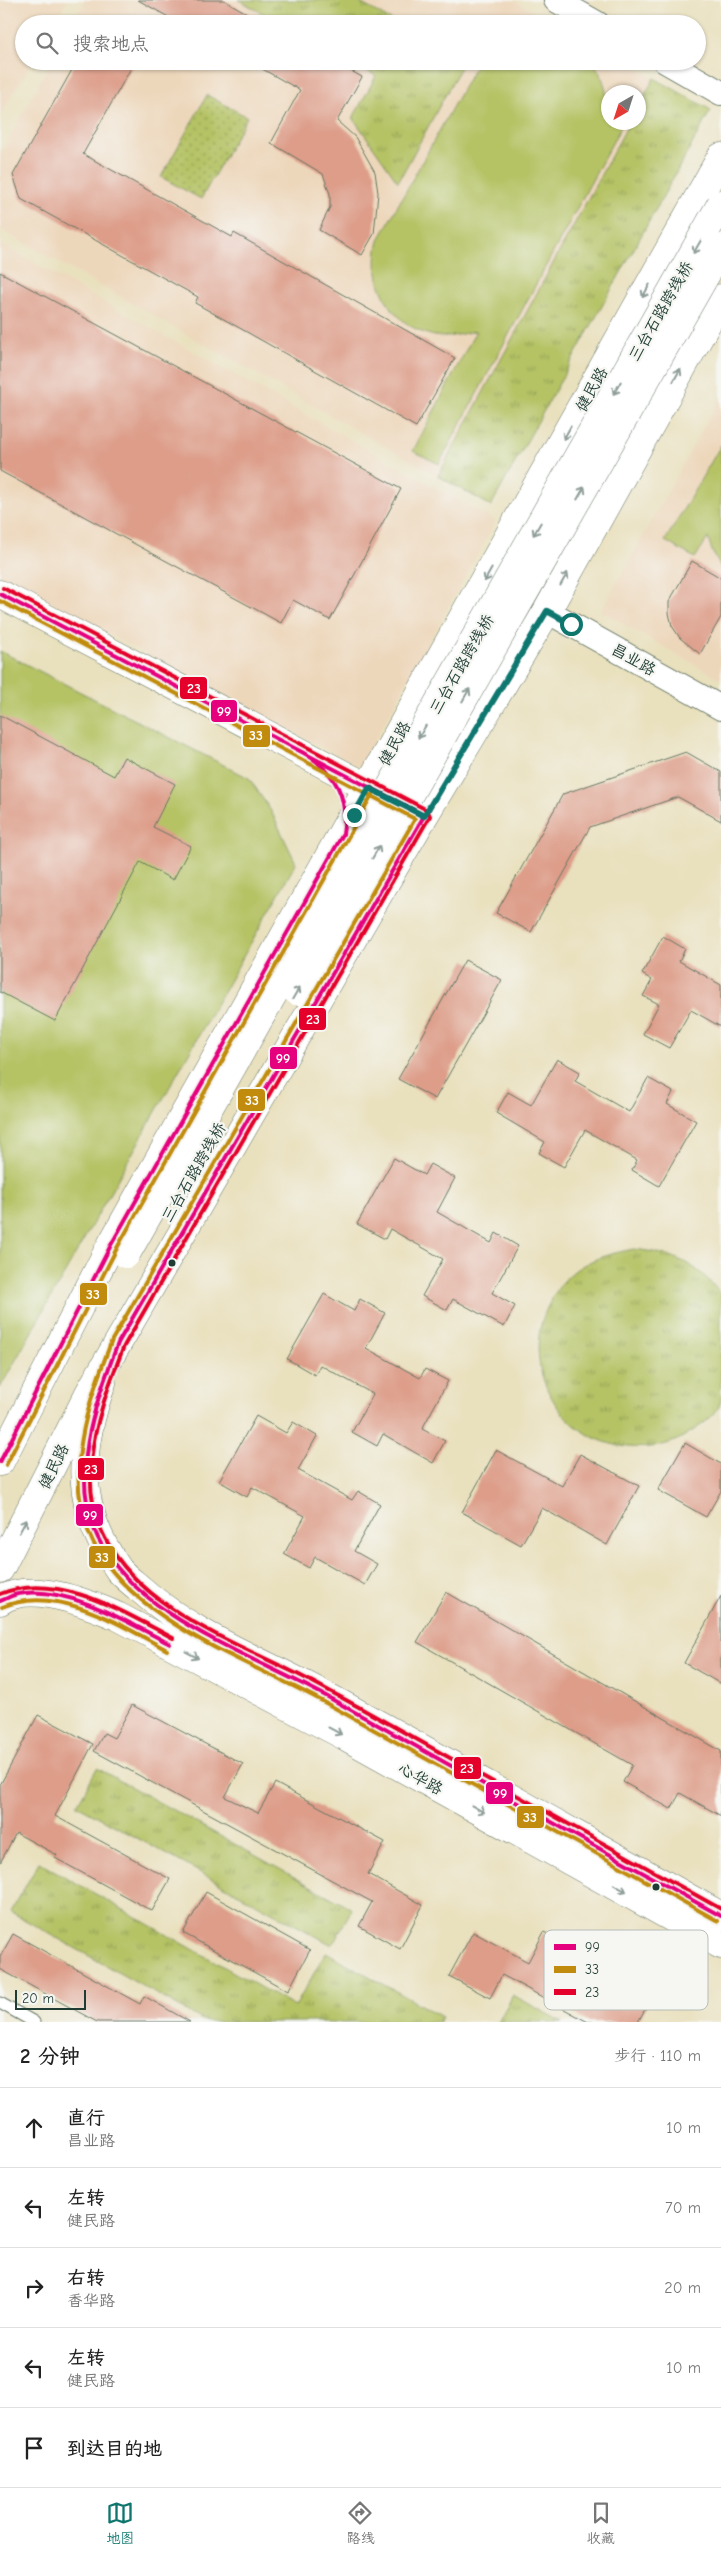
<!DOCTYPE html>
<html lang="zh">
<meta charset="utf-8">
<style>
:root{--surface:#fff;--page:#f2f2f2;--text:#222;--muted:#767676;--line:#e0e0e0;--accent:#0f766e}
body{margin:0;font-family:"Comic Neue","LXGW WenKai TC",sans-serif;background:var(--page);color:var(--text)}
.compass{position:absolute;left:601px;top:85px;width:45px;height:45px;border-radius:50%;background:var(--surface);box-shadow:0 1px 4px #0004;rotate:219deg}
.scale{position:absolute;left:15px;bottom:12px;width:71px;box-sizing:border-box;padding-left:5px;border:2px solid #1f3d34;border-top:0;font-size:14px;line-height:18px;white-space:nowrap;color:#1f3d34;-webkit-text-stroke:4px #f6f6f2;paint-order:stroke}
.stop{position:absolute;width:15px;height:15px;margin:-11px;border:4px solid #0f766e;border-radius:50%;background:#fff}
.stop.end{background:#0f766e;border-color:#fff;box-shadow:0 1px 5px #0008}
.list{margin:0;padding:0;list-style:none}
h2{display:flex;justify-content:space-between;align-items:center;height:65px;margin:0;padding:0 20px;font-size:21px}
h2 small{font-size:16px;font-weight:400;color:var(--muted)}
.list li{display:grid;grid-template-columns:32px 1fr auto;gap:15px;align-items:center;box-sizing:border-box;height:80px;padding:0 20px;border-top:1px solid var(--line)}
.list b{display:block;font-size:19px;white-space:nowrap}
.list p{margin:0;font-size:16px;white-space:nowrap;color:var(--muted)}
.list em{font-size:16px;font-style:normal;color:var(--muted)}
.icon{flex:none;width:28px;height:28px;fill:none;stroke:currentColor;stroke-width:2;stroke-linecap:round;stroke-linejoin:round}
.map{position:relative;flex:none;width:721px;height:2022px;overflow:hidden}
.search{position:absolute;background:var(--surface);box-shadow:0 1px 4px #0004;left:15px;right:15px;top:15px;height:55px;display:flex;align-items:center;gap:12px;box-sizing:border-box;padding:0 18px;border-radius:28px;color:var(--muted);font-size:19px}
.sheet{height:465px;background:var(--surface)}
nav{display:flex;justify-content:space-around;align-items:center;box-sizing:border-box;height:70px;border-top:1px solid var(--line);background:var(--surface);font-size:14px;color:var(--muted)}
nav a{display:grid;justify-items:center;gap:2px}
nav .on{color:var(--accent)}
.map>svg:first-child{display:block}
.built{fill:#edd7bb;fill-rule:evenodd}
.grass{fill:url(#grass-tufts);stroke:#6a804c}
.park{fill:url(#park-dots);stroke:#6a804c}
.garden{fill:#b5c365;stroke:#6a804c}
.building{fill:#dd9d89}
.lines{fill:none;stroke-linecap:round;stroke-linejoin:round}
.lane-casing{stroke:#667664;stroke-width:13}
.street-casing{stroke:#667664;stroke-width:26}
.secondary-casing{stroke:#667664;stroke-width:29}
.primary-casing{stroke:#667664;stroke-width:29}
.lane{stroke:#fff;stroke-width:11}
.street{stroke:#fff;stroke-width:24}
.secondary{stroke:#fff;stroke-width:28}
.primary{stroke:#fff;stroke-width:28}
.primary-bridge-casing{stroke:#667664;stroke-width:29;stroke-linecap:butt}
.primary-bridge{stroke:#fff;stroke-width:28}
.bus-1-casing{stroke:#f6f6f2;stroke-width:8}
.bus-2-casing{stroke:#f6f6f2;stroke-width:8}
.bus-3-casing{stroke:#f6f6f2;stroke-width:8}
.bus-1{stroke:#e5007d;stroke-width:4}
.bus-2{stroke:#c18c0d;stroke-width:4}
.bus-3{stroke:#e4002b;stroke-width:4}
.oneway{stroke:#8f9e9a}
.route{stroke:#0f766e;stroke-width:6}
.bus-dot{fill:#1f3d34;stroke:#f6f6f2;stroke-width:2}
.labels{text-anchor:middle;stroke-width:4.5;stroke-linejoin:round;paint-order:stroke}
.street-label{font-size:16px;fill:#1f3d34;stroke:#f6f6f2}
.key{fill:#f6f6f2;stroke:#b6beb9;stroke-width:1}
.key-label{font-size:14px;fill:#1f3d34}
.line-badge{stroke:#f6f6f2;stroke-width:2}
.badge-label{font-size:14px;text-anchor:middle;font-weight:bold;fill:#fff}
</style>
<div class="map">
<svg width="721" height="2022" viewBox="0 0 721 2022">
<defs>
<pattern id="grass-tufts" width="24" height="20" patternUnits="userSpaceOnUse" patternTransform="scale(1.25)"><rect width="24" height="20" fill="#b5c365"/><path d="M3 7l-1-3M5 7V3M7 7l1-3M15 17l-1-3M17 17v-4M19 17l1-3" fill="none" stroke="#93a054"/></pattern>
<pattern id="park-dots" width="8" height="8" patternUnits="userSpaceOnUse" patternTransform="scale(1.25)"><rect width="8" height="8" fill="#b5c365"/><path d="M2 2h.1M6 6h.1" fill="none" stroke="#93a054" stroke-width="1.8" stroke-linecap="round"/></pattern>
</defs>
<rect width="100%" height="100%" fill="#f6f6f2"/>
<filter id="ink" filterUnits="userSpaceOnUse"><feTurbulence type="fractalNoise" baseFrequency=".02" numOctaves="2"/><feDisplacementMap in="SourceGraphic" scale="10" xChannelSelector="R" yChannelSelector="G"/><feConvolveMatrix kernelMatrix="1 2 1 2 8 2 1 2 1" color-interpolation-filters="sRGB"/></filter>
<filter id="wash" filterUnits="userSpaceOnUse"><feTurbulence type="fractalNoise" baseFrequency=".0096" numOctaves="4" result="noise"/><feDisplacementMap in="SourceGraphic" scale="20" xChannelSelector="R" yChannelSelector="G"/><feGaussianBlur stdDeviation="1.12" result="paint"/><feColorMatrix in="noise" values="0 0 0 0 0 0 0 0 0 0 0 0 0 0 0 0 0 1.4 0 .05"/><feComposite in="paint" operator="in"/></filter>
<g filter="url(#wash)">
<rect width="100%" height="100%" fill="#e9e0bd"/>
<g class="built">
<polygon points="0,0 67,0 53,24 24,24 24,61 32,61 0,117"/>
<polygon points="85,0 513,0 556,24 72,24"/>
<path d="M51,61H624L711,110L491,506L0,229V155ZM608,92H638V122H608Z"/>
<polygon points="0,244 496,521 360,767 0,577"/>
<polygon points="721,397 721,679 601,611"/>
</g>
<g class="grass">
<polygon points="239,0 355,0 398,24 282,24"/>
<polygon points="350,61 464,61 398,182 353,118 376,76"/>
<polygon points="654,78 711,110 491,506 438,476 629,123 638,122 639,106"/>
<path d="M634,1249C673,1254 697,1262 721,1295C721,1320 721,1346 721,1371C721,1380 721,1393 721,1401C717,1417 698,1427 686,1435C670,1446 648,1449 628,1447C561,1441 519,1369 547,1308C554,1293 564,1278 577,1269C595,1257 613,1253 634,1249Z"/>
<polygon points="97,1768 352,1909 332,1945 77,1805"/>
<polygon points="39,1862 295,2007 326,1952 442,2017 439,2022 206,2022 11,1912"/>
<polygon points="513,1995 562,2022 498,2022"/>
</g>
<polygon class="park" points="207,95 247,117 201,199 161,177"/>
<g class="garden">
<path d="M478,61H592C607,79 608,100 608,122L623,123L439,464L413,451L476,331C462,333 450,339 435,336C391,327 366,279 380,238Z"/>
<polygon points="721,445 721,568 712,551 708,538 695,558 665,541"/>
<polygon points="0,651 249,778 271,811 296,863 0,1388"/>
</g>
<g id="blocks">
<g class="building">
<polygon points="138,0 224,0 266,24 181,24"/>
<polygon points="77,61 135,61 83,154 232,237 234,233 455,358 416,427 195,303 198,297 21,199 13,175"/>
<polygon points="248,61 333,61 362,77 337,121 355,137 375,172 378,193 374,234 362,255 319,230 330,207 330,194 323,174 271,143 300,90"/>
<polygon points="0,272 401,489 330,620 293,600 281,623 0,471"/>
<polygon points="692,561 721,578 721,617 700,654 680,638 672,626 669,613 669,602"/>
<polygon points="0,715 114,776 124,757 175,784 153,827 191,846 173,880 140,862 55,1021 0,992"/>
<polygon points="686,752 721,772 721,821 678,797 590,827 531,932 496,913 563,794"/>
<polygon points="663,936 685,949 679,961 721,985 721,1027 691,1010 669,1048 643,1034 659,1004 643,996 652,980 642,974"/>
<polygon points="465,960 502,980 435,1099 398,1079"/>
<polygon points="557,1059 580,1072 575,1081 629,1112 648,1078 673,1092 667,1104 696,1121 659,1186 632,1170 637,1160 585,1130 564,1167 539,1153 545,1142 496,1113 508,1092 531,1105"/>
<polygon points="394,1158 424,1175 430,1164 455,1178 437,1212 491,1243 496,1233 518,1246 492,1293 515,1306 504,1327 453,1299 447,1310 422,1296 443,1259 390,1229 385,1239 357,1224"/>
<polygon points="324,1294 354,1311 360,1299 385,1313 366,1348 420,1378 425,1369 448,1381 422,1429 445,1441 433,1463 383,1434 377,1446 352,1432 373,1394 320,1365 315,1375 287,1359"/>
<polygon points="256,1416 286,1433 293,1422 317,1436 298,1470 352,1500 358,1491 380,1504 354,1551 377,1564 365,1585 315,1557 309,1568 284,1554 305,1516 252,1487 247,1497 219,1481"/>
<polygon points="685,1443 721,1464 721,1491 706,1517 658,1490"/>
<polygon points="496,1450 562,1486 580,1454 639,1486 607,1545 542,1508 521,1545 462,1512"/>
<polygon points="446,1592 721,1751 721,1816 680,1793 671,1809 623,1782 632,1765 417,1642"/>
<polygon points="721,1596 721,1684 684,1663"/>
<polygon points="132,1705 243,1764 225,1797 258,1813 275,1783 385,1842 368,1874 423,1905 400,1949 359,1926 372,1902 94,1751 104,1733 114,1738"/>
<polygon points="38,1715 93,1744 55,1816 170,1879 152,1911 55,1858 57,1855 16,1833 0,1863 0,1785"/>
<polygon points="206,1892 310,1950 288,1991 183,1933"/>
<polygon points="473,1932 528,1962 544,1932 655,1991 638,2022 588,2022 502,1975 490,1998 449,1976"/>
<polygon points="13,1934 140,2004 144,1996 190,2022 97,2022 0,1969 0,1957"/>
</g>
</g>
</g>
<g filter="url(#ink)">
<use href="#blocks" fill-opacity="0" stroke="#667664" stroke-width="1"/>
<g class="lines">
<defs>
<polyline id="lane" points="0,2003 34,2022"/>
<g id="street">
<polyline points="556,0 598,24"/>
<polyline points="665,61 721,93"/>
<polyline points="547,611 721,708"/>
</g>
<g id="secondary">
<polyline points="0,594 388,798"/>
<path d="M102,1383C77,1452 75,1509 119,1570C125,1577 132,1582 139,1588C190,1634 257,1659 317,1691C453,1764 586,1841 721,1916"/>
<path d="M0,1601C30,1580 87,1603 117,1616L345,1736L721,1945"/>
</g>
<g id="primary">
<polyline points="0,1462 111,1245 721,157"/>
<polyline points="0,1569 89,1393 424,816 547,611 721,298"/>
</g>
</defs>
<use href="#lane" class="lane-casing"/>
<use href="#street" class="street-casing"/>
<use href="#secondary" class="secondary-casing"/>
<use href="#primary" class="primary-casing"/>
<use href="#lane" class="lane"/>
<use href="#street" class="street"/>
<use href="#secondary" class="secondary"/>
<use href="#primary" class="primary"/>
<defs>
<g id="primary-bridge">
<polyline points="297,991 721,248"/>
<polyline points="126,1254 721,204"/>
</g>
</defs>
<use href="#primary-bridge" class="primary-bridge-casing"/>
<use href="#primary-bridge" class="primary-bridge"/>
<defs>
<g id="bus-1">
<path d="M0,594L424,816L118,1343C95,1405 68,1474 98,1538C113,1569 141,1594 169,1613C218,1646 274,1668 326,1696C458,1770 589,1843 721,1916"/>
<path d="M0,1462L111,1245L343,834C349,798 336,773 306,754"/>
<path d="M0,1601C6,1599 12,1595 18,1594C65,1584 130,1623 170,1644"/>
</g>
<g id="bus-2">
<path d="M0,601L415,819L112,1340C88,1403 61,1477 93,1542C109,1573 136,1598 164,1617C214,1652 271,1673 324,1702C455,1775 586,1848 718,1921"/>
<polyline points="6,1465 117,1248 374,791"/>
<path d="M2,1607C57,1584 119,1624 167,1650"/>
</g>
<g id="bus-3">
<path d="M3,588L427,810L430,816L124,1346C101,1405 73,1477 105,1538C141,1607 225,1638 291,1671C316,1683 340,1697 364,1710C483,1777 602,1843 721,1909"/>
<path d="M0,1594C58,1571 123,1612 173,1638"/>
</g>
</defs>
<use href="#bus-1" class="bus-1-casing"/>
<use href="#bus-2" class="bus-2-casing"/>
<use href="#bus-3" class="bus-3-casing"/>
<use href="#bus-1" class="bus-1"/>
<use href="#bus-2" class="bus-2"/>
<use href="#bus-3" class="bus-3"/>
</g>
<defs><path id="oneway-shaft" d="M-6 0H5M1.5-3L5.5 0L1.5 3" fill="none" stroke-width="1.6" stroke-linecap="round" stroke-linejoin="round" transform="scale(1.25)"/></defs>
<g class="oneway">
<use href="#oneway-shaft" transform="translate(697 247) rotate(120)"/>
<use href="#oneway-shaft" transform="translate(646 291) rotate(119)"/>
<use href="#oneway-shaft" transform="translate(677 375) rotate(-61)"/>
<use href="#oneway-shaft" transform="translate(617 388) rotate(120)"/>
<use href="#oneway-shaft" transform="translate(567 433) rotate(119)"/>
<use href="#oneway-shaft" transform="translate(581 493) rotate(-60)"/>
<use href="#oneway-shaft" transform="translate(537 529) rotate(120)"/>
<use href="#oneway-shaft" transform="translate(488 575) rotate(119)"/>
<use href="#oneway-shaft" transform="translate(564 579) rotate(-61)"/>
<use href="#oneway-shaft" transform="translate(466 695) rotate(-60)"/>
<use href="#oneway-shaft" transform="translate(422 732) rotate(120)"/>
<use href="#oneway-shaft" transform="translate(376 852) rotate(-60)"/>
<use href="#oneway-shaft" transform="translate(296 993) rotate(-60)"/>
<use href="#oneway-shaft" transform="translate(23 1526) rotate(-62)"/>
<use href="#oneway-shaft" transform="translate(192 1655) rotate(28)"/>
<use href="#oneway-shaft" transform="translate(335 1731) rotate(28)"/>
<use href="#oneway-shaft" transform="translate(478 1809) rotate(29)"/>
<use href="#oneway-shaft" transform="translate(620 1888) rotate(29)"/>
</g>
</g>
<g class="lines" filter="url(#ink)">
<polyline class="route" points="354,815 369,788 424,816 547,611 571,624"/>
</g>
<g class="bus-dot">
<circle cx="172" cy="1263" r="4.5"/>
<circle cx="656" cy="1887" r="4.5"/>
</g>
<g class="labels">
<g class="street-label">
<text transform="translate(660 311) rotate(-60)" y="6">三台石路跨线桥</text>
<text transform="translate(591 389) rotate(-61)" y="6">健民路</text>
<text transform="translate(634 659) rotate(29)" y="6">昌业路</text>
<text transform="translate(461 664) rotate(-60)" y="6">三台石路跨线桥</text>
<text transform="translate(394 743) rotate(-61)" y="6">健民路</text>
<text transform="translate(193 1172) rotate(-60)" y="6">三台石路跨线桥</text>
<text transform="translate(53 1466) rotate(-64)" y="6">健民路</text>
<text transform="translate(421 1778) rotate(29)" y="6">心华路</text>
</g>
</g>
<rect x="544" y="1930" width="164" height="80" rx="8" class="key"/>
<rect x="554" y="1944" width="22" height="6" fill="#e5007d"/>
<rect x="554" y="1966" width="22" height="7" fill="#c18c0d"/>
<rect x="554" y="1989" width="22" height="6" fill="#e4002b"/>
<g class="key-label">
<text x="585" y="1952">99</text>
<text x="585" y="1974">33</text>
<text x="585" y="1997">23</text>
</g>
<g class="line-badge">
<rect x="179" y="676" width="29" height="24" rx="5" fill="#e4002b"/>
<rect x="210" y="699" width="28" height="24" rx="5" fill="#e5007d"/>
<rect x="242" y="724" width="29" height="24" rx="5" fill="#c18c0d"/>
<rect x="298" y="1007" width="29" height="24" rx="5" fill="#e4002b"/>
<rect x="269" y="1046" width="29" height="24" rx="5" fill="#e5007d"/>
<rect x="237" y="1088" width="29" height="24" rx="5" fill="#c18c0d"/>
<rect x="79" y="1282" width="29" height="24" rx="5" fill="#c18c0d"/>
<rect x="77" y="1457" width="28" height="24" rx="5" fill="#e4002b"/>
<rect x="75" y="1503" width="29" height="24" rx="5" fill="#e5007d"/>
<rect x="88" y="1545" width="28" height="24" rx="5" fill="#c18c0d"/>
<rect x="453" y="1756" width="29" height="24" rx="5" fill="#e4002b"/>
<rect x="485" y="1781" width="29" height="24" rx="5" fill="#e5007d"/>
<rect x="516" y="1805" width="29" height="24" rx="5" fill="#c18c0d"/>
</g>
<g class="badge-label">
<text x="194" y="693">23</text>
<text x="224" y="716">99</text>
<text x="256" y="740">33</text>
<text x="313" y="1024">23</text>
<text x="283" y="1063">99</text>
<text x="252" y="1105">33</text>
<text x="93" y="1299">33</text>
<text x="91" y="1474">23</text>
<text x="90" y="1520">99</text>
<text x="102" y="1562">33</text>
<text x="467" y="1773">23</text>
<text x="500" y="1798">99</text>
<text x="530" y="1822">33</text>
</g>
</svg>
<svg class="compass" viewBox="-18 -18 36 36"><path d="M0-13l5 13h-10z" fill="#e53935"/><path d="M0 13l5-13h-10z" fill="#767676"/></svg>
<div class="scale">20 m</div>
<div class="stop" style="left:571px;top:624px"></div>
<div class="stop end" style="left:354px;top:815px"></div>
<div class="search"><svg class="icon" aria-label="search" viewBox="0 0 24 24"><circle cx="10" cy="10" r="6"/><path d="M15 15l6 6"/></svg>搜索地点</div>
</div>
<section class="sheet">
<h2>2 分钟<small>步行 · 110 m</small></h2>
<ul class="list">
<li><svg class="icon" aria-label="ahead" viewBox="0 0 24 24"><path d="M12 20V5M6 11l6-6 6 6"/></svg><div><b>直行</b><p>昌业路</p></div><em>10 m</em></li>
<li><svg class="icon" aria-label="left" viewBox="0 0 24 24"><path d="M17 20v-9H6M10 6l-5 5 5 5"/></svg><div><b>左转</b><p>健民路</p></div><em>70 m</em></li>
<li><svg class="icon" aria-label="right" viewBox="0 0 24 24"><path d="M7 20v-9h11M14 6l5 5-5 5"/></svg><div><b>右转</b><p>香华路</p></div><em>20 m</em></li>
<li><svg class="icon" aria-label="left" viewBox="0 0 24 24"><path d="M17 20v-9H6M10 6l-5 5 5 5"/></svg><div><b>左转</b><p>健民路</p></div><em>10 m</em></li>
<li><svg class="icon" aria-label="arrive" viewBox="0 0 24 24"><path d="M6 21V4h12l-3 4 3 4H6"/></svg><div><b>到达目的地</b></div></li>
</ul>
</section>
<nav>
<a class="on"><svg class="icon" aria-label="map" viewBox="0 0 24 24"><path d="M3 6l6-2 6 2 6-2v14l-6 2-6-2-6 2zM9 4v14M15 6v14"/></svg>地图</a>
<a><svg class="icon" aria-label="directions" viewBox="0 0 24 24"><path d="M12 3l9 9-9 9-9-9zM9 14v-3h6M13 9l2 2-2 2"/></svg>路线</a>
<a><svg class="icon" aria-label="saved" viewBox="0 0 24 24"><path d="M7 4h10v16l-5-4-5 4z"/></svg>收藏</a>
</nav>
